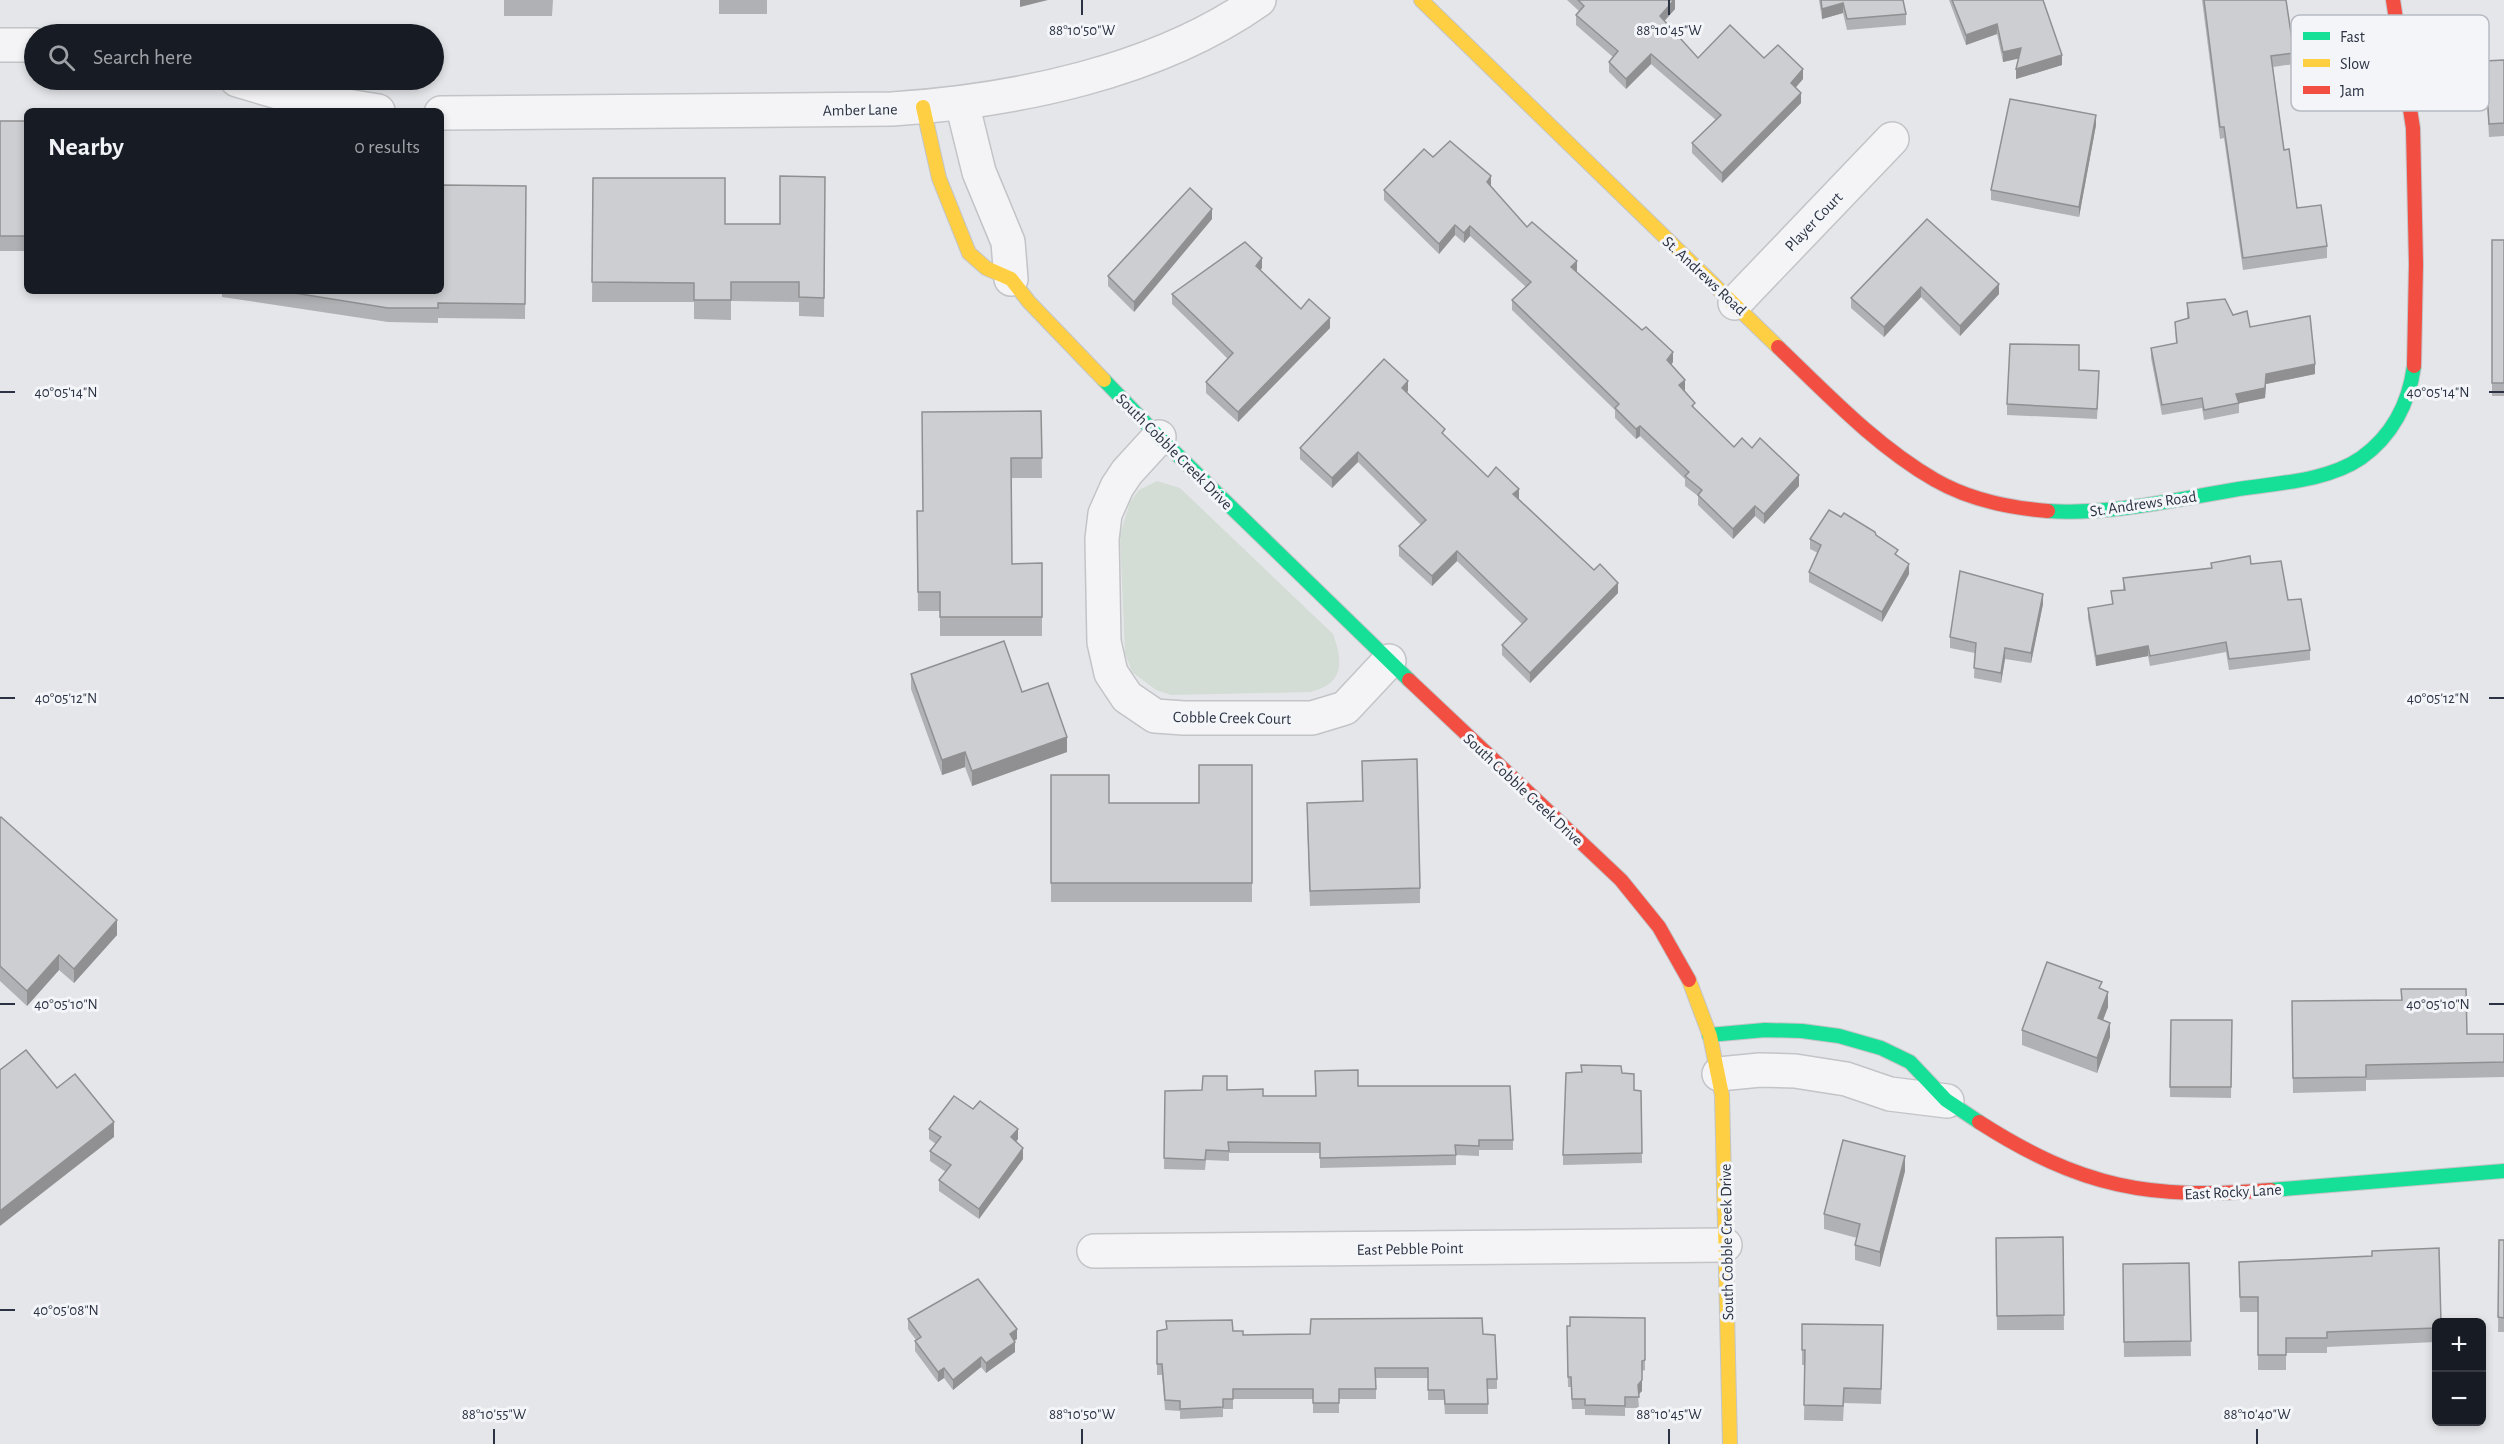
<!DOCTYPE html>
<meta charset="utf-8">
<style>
:root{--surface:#171b24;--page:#20242c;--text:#f1f3f6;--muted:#9ea1a6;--line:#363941}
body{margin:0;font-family:"Alegreya Sans",sans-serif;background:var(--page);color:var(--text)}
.controls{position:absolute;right:18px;bottom:18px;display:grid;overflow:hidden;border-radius:9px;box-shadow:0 3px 9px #0003}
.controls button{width:54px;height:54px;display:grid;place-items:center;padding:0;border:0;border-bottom:2px solid var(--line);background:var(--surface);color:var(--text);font:30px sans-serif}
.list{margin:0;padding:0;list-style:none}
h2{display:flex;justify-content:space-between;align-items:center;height:78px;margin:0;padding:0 24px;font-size:26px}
h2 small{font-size:20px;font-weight:400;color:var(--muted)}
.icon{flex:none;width:33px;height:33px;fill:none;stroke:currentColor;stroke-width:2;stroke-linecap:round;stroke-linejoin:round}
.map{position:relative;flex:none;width:2504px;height:1444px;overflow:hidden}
.search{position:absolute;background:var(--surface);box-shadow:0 3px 9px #0003;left:24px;top:24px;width:420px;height:66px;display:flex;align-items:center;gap:15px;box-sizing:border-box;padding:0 21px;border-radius:33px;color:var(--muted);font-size:22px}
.panel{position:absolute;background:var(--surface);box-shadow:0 3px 9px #0003;left:24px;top:108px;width:420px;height:186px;border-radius:9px}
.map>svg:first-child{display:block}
.green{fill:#d4ddd5}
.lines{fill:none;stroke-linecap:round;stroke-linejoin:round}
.street-casing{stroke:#c3c4c7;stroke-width:36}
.fast-casing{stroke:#c3c4c7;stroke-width:16}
.slow-casing{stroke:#c3c4c7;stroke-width:16}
.jam-casing{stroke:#c3c4c7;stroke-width:16}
.street{stroke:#f4f4f6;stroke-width:33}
.fast{stroke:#16e098;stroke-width:14}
.slow{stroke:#ffcf43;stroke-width:14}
.jam{stroke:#f24e42;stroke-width:14}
.wall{fill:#b0b1b4}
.shaded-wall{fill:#909092}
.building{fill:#cdced1;stroke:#909092;stroke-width:1.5}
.ticks{fill:none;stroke:#2b3243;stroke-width:2}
.labels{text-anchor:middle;stroke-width:6;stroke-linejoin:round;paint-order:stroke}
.street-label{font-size:16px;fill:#2b3243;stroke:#f3f5f8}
.key{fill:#f3f5f8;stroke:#b7bac2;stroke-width:1.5}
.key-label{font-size:16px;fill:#2b3243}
.ticks-label{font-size:15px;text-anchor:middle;fill:#2b3243;stroke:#f3f5f8;stroke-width:6;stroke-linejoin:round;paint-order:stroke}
</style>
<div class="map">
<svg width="2504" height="1444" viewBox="0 0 2504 1444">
<rect width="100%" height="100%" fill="#e5e6e9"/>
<path class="green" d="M1157,481L1180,488L1333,634C1339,650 1345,672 1329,684C1324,688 1316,690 1311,692L1171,695L1156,690L1132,672L1125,653L1120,535L1130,502L1139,490Z"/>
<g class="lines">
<defs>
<g id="street">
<polyline points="0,45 34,45"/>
<polyline points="237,80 298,98 378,111"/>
<polyline points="962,103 979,172 1008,242 1011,279"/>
<path d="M441,113L892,109C1015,101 1157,72 1259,0"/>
<polyline points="1735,303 1892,139"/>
<polyline points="1159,437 1127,472 1117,487 1105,514 1102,539 1104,642 1111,673 1127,697 1155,716 1184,718 1312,718 1345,708 1389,661"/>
<polyline points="1719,1074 1760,1070 1795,1071 1846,1079 1890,1094 1947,1101"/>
<polyline points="1094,1251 1725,1245"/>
</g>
<g id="fast">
<polyline points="1104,380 1159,437 1409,680"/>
<path d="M2048,511C2111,515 2172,500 2233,490C2274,483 2326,482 2361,458C2392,436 2409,403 2414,366"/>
<polyline points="1709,1035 1765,1030 1802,1031 1839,1036 1881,1048 1910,1062 1946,1100 1979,1122"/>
<polyline points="2271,1190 2504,1171"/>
</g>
<g id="slow">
<polyline points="1421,0 1778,347"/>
<polyline points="923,107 939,178 969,253 986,268 1011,279 1029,302 1104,380"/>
<polyline points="1689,980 1710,1036 1722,1095 1730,1444"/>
</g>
<g id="jam">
<polyline points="2393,0 2413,128 2416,264 2414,366"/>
<path d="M1778,347C1827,394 1876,446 1935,480C1968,499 2010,508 2048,511"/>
<polyline points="1409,680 1621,880 1659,927 1689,980"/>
<path d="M1979,1122C2082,1188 2150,1200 2271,1190"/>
</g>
</defs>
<use href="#street" class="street-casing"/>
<use href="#fast" class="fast-casing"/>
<use href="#slow" class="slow-casing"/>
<use href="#jam" class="jam-casing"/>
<use href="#street" class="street"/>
<use href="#fast" class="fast"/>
<use href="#slow" class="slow"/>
<use href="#jam" class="jam"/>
</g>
<g class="wall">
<polygon points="504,0 553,0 552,16 504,16"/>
<rect x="719" y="0" width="48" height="14"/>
<polygon points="1567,0 1675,0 1675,9 1664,21 1698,58 1764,58 1803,79 1795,88 1801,103 1722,183 1692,153 1692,143 1716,120 1651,64 1626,89 1609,72 1609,62 1613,57 1576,25 1576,15 1579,11"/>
<polygon points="1819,0 1903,0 1906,14 1906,25 1847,30 1843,13 1822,19"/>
<polygon points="1949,0 2043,0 2062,65 2016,79 2019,58 2003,62 1997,34 1966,45"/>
<polygon points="2202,0 2286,0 2294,53 2294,64 2273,67 2284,150 2297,208 2327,246 2327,258 2243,270 2224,138 2220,139"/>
<polygon points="2504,60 2504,136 2489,137 2485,61"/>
<rect x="0" y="121" width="27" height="130"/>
<polygon points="2096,125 2079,217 1991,200 1991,190"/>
<polygon points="1433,157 1491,186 1527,227 1577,271 1576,272 1673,362 1671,365 1695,409 1734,447 1752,448 1799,486 1764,524 1755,516 1733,539 1698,505 1698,496 1685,486 1685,479 1640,436 1636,439 1615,418 1615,410 1512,310 1512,300 1526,287 1470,236 1464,243 1455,235 1439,254 1384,200 1384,190"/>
<polygon points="825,177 824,317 799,316 799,302 731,301 731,320 694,319 694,302 592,302 593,178 725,224 780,224"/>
<polygon points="526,186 525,319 438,318 438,323 388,322 222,297 222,291 441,291"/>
<polygon points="1212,219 1134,312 1108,286 1108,276"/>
<polygon points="1927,219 1999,294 1960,336 1921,297 1884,337 1851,308 1851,298"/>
<rect x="2492" y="240" width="12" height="156"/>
<polygon points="1262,268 1260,270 1301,309 1330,328 1238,422 1206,393 1206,382 1228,359 1172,304 1172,294"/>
<polygon points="2187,303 2233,315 2315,374 2266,384 2265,398 2239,403 2239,413 2204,420 2202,408 2162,415 2151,358 2151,348 2176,343 2175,322 2187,319"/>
<polygon points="2079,370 2099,381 2097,419 2007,415 2007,404"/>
<polygon points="1408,391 1407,392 1445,436 1488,477 1519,499 1618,593 1530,683 1502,655 1502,645 1522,624 1457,561 1432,586 1399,556 1399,546 1421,525 1358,462 1332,488 1300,459 1300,448"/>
<polygon points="1041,411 1042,478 1011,478 1012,564 1042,563 1042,636 940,636 940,611 918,611 917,511 923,511"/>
<polygon points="1841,517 1876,535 1898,556 1909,574 1882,622 1809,582 1809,572 1818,553 1810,549 1810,539"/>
<polygon points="2211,563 2251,564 2288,600 2310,650 2310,660 2229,670 2226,652 2150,666 2148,656 2096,666 2088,618 2088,608 2112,604 2111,591 2123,590 2123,578 2211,568"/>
<polygon points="2043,604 2031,663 2005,659 2001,683 1974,678 1975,653 1950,648 1950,637"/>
<polygon points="911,674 1022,692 1067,752 972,786 965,767 942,775 911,689"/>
<polygon points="1362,761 1420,888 1420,903 1310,906 1307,818 1363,801"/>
<polygon points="1252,765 1252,902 1051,902 1051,775 1109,803 1199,803"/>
<polygon points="0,818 117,935 74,983 59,970 27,1006 0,981"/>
<polygon points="2102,989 2108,1007 2103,1020 2110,1037 2097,1073 2022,1045 2022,1030"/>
<polygon points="2292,1001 2467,1034 2504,1034 2504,1077 2366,1080 2366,1091 2293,1093"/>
<polygon points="2171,1020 2232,1020 2231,1098 2170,1097"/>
<polygon points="1581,1065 1622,1073 1634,1090 1641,1091 1642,1163 1563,1165 1563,1155 1581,1072"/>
<polygon points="1358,1086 1513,1140 1513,1150 1479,1150 1479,1156 1456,1155 1456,1165 1320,1168 1320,1153 1229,1153 1229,1161 1206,1160 1205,1170 1164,1169 1165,1091 1227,1090 1263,1096 1316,1096"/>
<polygon points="929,1129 1018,1139 1016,1142 1023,1159 979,1219 939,1191 939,1180 946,1172 930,1161 930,1151 936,1144 929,1139"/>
<polygon points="1905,1171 1880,1267 1855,1260 1855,1245 1857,1238 1824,1229 1824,1214"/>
<polygon points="2063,1237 2064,1330 1997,1330 1996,1238"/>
<polygon points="2499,1240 2504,1240 2504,1332 2498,1332"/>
<polygon points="2239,1262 2436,1323 2436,1342 2327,1347 2327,1353 2286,1353 2286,1370 2258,1370 2258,1312 2240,1312"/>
<polygon points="2189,1263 2191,1356 2124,1357 2123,1264"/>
<polygon points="1645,1318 1645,1370 1642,1371 1642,1391 1638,1395 1639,1408 1625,1408 1625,1416 1585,1415 1585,1409 1572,1409 1571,1387 1568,1387 1567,1336 1570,1326"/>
<polygon points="908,1319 1017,1339 1014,1341 1015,1352 986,1373 981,1367 953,1390 944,1378 938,1382 915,1351 915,1341 916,1340 908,1329"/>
<polygon points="1802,1324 1883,1325 1881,1404 1844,1403 1843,1421 1804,1420 1805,1365 1802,1365"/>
<polygon points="1157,1331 1233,1331 1243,1335 1483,1334 1497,1379 1497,1389 1488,1389 1488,1414 1445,1414 1444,1400 1428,1400 1428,1378 1376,1378 1376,1399 1339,1399 1339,1413 1313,1413 1313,1399 1233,1399 1233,1409 1223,1409 1223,1417 1180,1419 1180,1411 1165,1410 1162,1375 1157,1375"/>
</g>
<g class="shaded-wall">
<polygon points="1020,0 1048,0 1020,7"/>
<polygon points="1674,0 1675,0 1675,9 1660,26 1660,16"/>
<polygon points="1843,3 1843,13 1822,19 1822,9"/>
<polygon points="1997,24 1997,34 1966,45 1966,35"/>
<polygon points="2021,48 2021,58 2003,62 2003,52"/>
<polygon points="1651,54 1651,64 1626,89 1626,79"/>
<polygon points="2062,55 2062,65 2016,79 2016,69"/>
<polygon points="1803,69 1803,79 1791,93 1791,83"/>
<polygon points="1801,93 1801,103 1722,183 1722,173"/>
<polygon points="2096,115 2096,125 2079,217 2079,207"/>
<polygon points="1491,176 1491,187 1487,182"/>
<polygon points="1212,209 1212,219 1134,312 1134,302"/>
<polygon points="1455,225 1455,235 1439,254 1439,244"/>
<polygon points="1470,226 1470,236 1464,243 1464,233"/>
<polygon points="1262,258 1262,268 1256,276 1256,266"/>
<polygon points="1577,261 1577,271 1571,277 1571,267"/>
<polygon points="1999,284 1999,294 1960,336 1960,326"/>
<polygon points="1921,287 1921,297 1884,337 1884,327"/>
<polygon points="1330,318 1330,328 1238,422 1238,412"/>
<polygon points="1673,352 1673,362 1667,370 1667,360"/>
<polygon points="2315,364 2315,374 2266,384 2265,398 2236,404 2236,394 2266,374"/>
<polygon points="1685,380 1685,390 1679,395 1679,385"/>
<polygon points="1408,381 1408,391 1402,398 1402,388"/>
<polygon points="1640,426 1640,436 1636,439 1636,429"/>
<polygon points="1358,452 1358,462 1332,488 1332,478"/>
<polygon points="1799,475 1799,486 1764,524 1764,514"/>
<polygon points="1519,489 1519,499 1513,505 1513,494"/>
<polygon points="1755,506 1755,516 1733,539 1733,529"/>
<polygon points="1457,551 1457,561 1432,586 1432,576"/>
<polygon points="1909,564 1909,574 1882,622 1882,612"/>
<polygon points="1618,583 1618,593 1530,683 1530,673"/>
<polygon points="2043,594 2043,604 2031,663 2031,653"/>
<polygon points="2148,646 2148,656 2096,666 2096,656"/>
<polygon points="2005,648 2005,659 2001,683 2001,673"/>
<polygon points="1067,737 1067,752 972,786 972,771"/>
<polygon points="965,752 965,767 942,775 942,760"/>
<polygon points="117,920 117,935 74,983 74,969"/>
<polygon points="59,955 59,970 27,1006 27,991"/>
<polygon points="2108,992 2108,1007 2098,1033 2098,1018"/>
<polygon points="2110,1023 2110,1037 2097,1073 2097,1058"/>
<polygon points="114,1122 114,1137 0,1226 0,1211"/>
<polygon points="1018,1129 1018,1139 1011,1148 1011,1137"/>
<polygon points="1023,1148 1023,1159 979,1219 979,1209"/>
<polygon points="1905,1156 1905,1171 1880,1267 1880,1252"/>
<polygon points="1017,1329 1017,1339 1010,1344 1010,1334"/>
<polygon points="1015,1342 1015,1352 986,1373 986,1363"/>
<polygon points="981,1357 981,1367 953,1390 953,1380"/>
<polygon points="944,1368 944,1378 938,1382 938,1372"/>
<polygon points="1642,1380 1642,1391 1638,1395 1638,1385"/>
</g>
<g class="building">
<polygon points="1578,0 1674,0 1660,16 1698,58 1730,25 1764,58 1778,45 1803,69 1791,83 1801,93 1722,173 1692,143 1721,115 1651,54 1626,79 1609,62 1618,51 1576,15 1584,6"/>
<polygon points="1821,0 1903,0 1906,14 1847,19 1843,3 1822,9"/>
<polygon points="1952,0 2043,0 2062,55 2016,69 2021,48 2003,52 1997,24 1966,35"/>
<polygon points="2204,0 2286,0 2294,53 2271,56 2284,150 2289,149 2297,208 2321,205 2327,246 2243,258 2224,127 2220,127"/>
<polygon points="2504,60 2504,123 2489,124 2485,61"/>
<polygon points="2010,99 2096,115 2079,207 1991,190"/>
<rect x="0" y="121" width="27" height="115"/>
<polygon points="1450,141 1491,176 1487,182 1527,227 1532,222 1577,261 1571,267 1642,330 1646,327 1673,352 1667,360 1685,380 1679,385 1695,403 1692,406 1734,447 1742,438 1752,448 1760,438 1799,475 1764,514 1755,506 1733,529 1698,495 1702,490 1685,476 1689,472 1640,426 1636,429 1615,408 1619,404 1512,300 1531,282 1470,226 1464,233 1455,225 1439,244 1384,190 1424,149 1433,157"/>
<polygon points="780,176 825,177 824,298 799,297 799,282 731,282 731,300 694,300 694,283 592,282 593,178 725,178 725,224 780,224"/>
<polygon points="441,185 526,186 525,304 438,303 438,308 388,308 282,291 441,291"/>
<polygon points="1190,188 1212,209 1134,302 1108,276"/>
<polygon points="1927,219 1999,284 1960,326 1921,287 1884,327 1851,298"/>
<rect x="2492" y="240" width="12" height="143"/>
<polygon points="1245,242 1262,258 1256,266 1301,309 1309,299 1330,318 1238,412 1206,382 1233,353 1172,294"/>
<polygon points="2225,299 2233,315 2247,311 2250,327 2310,316 2315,364 2266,374 2265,388 2236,394 2239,403 2204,410 2202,398 2162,405 2151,348 2177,343 2175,322 2189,318 2187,303"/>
<polygon points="2010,344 2079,345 2079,370 2099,371 2097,409 2007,404"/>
<polygon points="1384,359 1408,381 1402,388 1445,429 1442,433 1488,477 1496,467 1519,489 1513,494 1594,570 1600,564 1618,583 1530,673 1502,645 1527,619 1457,551 1432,576 1399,546 1426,520 1358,452 1332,478 1300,448"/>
<polygon points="1041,411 1042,458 1011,458 1012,564 1042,563 1042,617 940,617 940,592 918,592 917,511 923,511 922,412"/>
<polygon points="1829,510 1841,517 1844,513 1875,532 1876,535 1898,550 1895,554 1909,564 1882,612 1809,572 1821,545 1810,539"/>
<polygon points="2250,556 2251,564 2281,561 2288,600 2301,599 2310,650 2229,659 2226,642 2150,656 2148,646 2096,656 2088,608 2113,604 2111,591 2125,590 2123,578 2212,568 2211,563"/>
<polygon points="1960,571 2043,594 2031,653 2005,648 2001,673 1974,668 1976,643 1950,637"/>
<polygon points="1004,641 1022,692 1048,683 1067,737 972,771 965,752 942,760 911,674"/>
<polygon points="1417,759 1420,888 1310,891 1307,803 1363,801 1362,761"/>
<polygon points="1199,765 1252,765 1252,883 1051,883 1051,775 1109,775 1109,803 1199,803"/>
<polygon points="1,817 117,920 74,969 59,955 27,991 0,966 0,818"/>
<polygon points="2047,962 2102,982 2099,988 2108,992 2098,1018 2110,1023 2097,1058 2022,1030"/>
<polygon points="2401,989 2466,989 2467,1034 2504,1034 2504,1062 2366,1065 2366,1077 2293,1078 2292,1001 2402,1000"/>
<polygon points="2171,1020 2232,1020 2231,1087 2170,1087"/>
<polygon points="26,1050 57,1088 75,1074 114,1122 0,1211 0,1070"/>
<polygon points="1581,1065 1621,1066 1622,1073 1634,1074 1634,1090 1641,1091 1642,1153 1563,1155 1566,1073 1582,1072"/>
<polygon points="1358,1070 1358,1086 1510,1086 1513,1140 1479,1140 1479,1146 1455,1145 1456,1155 1320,1158 1320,1143 1228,1142 1229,1151 1206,1150 1205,1160 1164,1158 1165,1091 1202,1090 1203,1076 1227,1076 1227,1090 1263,1089 1263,1096 1316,1096 1315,1071"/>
<polygon points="954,1096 973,1109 980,1101 1018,1129 1011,1137 1023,1148 979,1209 939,1180 951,1165 930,1151 941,1137 929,1129"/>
<polygon points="1843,1140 1905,1156 1880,1252 1855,1245 1860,1224 1824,1214"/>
<polygon points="2063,1237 2064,1315 1997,1316 1996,1238"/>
<polygon points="2499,1240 2504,1240 2504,1318 2498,1317"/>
<polygon points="2439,1248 2441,1323 2436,1323 2436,1328 2327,1332 2327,1338 2286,1338 2286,1355 2258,1355 2258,1297 2240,1297 2239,1262 2372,1256 2372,1251"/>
<polygon points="2189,1263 2191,1341 2124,1342 2123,1264"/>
<polygon points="978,1279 1017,1329 1010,1334 1015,1342 986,1363 981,1357 953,1380 944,1368 938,1372 915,1341 921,1337 908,1319"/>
<polygon points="1570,1317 1645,1318 1645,1360 1642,1361 1642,1380 1638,1385 1639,1397 1625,1397 1625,1406 1585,1405 1585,1399 1572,1399 1571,1377 1568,1377 1567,1326 1570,1326"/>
<polygon points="1482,1318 1483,1334 1495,1335 1497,1379 1487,1379 1488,1404 1445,1404 1444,1390 1428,1390 1428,1368 1375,1368 1376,1389 1339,1389 1339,1403 1313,1403 1313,1389 1233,1389 1233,1399 1223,1399 1223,1407 1180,1409 1180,1401 1165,1400 1162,1364 1157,1364 1157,1331 1167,1329 1166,1321 1232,1320 1233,1331 1243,1331 1243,1335 1310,1334 1311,1319"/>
<polygon points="1802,1324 1883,1325 1881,1389 1844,1388 1843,1406 1804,1405 1805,1350 1802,1350"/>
</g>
<path class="ticks" d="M1082,0V15M1669,0V15M0,392H15M2489,392H2504M0,698H15M2489,698H2504M0,1004H15M2489,1004H2504M0,1310H15M494,1429V1444M1082,1429V1444M1669,1429V1444M2257,1429V1444"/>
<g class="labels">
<g class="street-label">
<text transform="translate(860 109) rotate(-1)" y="6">Amber Lane</text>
<text transform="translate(1813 221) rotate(-46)" y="6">Player Court</text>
<text transform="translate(1705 275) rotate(43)" y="6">St. Andrews Road</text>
<text transform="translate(1175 451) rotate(45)" y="6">South Cobble Creek Drive</text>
<text transform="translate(2143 503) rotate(-8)" y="6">St. Andrews Road</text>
<text transform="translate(1232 717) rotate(1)" y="6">Cobble Creek Court</text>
<text transform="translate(1524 789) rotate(43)" y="6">South Cobble Creek Drive</text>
<text transform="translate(2233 1191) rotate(-3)" y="6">East Rocky Lane</text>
<text transform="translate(1726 1242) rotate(-91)" y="6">South Cobble Creek Drive</text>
<text transform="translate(1410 1248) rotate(-1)" y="6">East Pebble Point</text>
</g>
</g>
<rect x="2291" y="15" width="198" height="96" rx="9" class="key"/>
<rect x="2303" y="32" width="27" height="8" fill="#16e098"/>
<rect x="2303" y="59" width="27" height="8" fill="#ffcf43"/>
<rect x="2303" y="86" width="27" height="8" fill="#f24e42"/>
<g class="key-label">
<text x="2340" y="42">Fast</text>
<text x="2340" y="69">Slow</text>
<text x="2340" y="96">Jam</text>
</g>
<g class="ticks-label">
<text x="1082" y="35">88°10'50"W</text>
<text x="1669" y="35">88°10'45"W</text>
<text x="66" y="397">40°05'14"N</text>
<text x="2438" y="397">40°05'14"N</text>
<text x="66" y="703">40°05'12"N</text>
<text x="2438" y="703">40°05'12"N</text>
<text x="66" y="1009">40°05'10"N</text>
<text x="2438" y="1009">40°05'10"N</text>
<text x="66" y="1315">40°05'08"N</text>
<text x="494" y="1419">88°10'55"W</text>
<text x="1082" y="1419">88°10'50"W</text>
<text x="1669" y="1419">88°10'45"W</text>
<text x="2257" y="1419">88°10'40"W</text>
</g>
</svg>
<div class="controls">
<button>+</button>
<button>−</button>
</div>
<div class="search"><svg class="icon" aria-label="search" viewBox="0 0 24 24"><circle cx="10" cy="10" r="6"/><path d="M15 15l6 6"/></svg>Search here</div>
<section class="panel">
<h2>Nearby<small>0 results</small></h2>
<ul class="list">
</ul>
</section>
</div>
